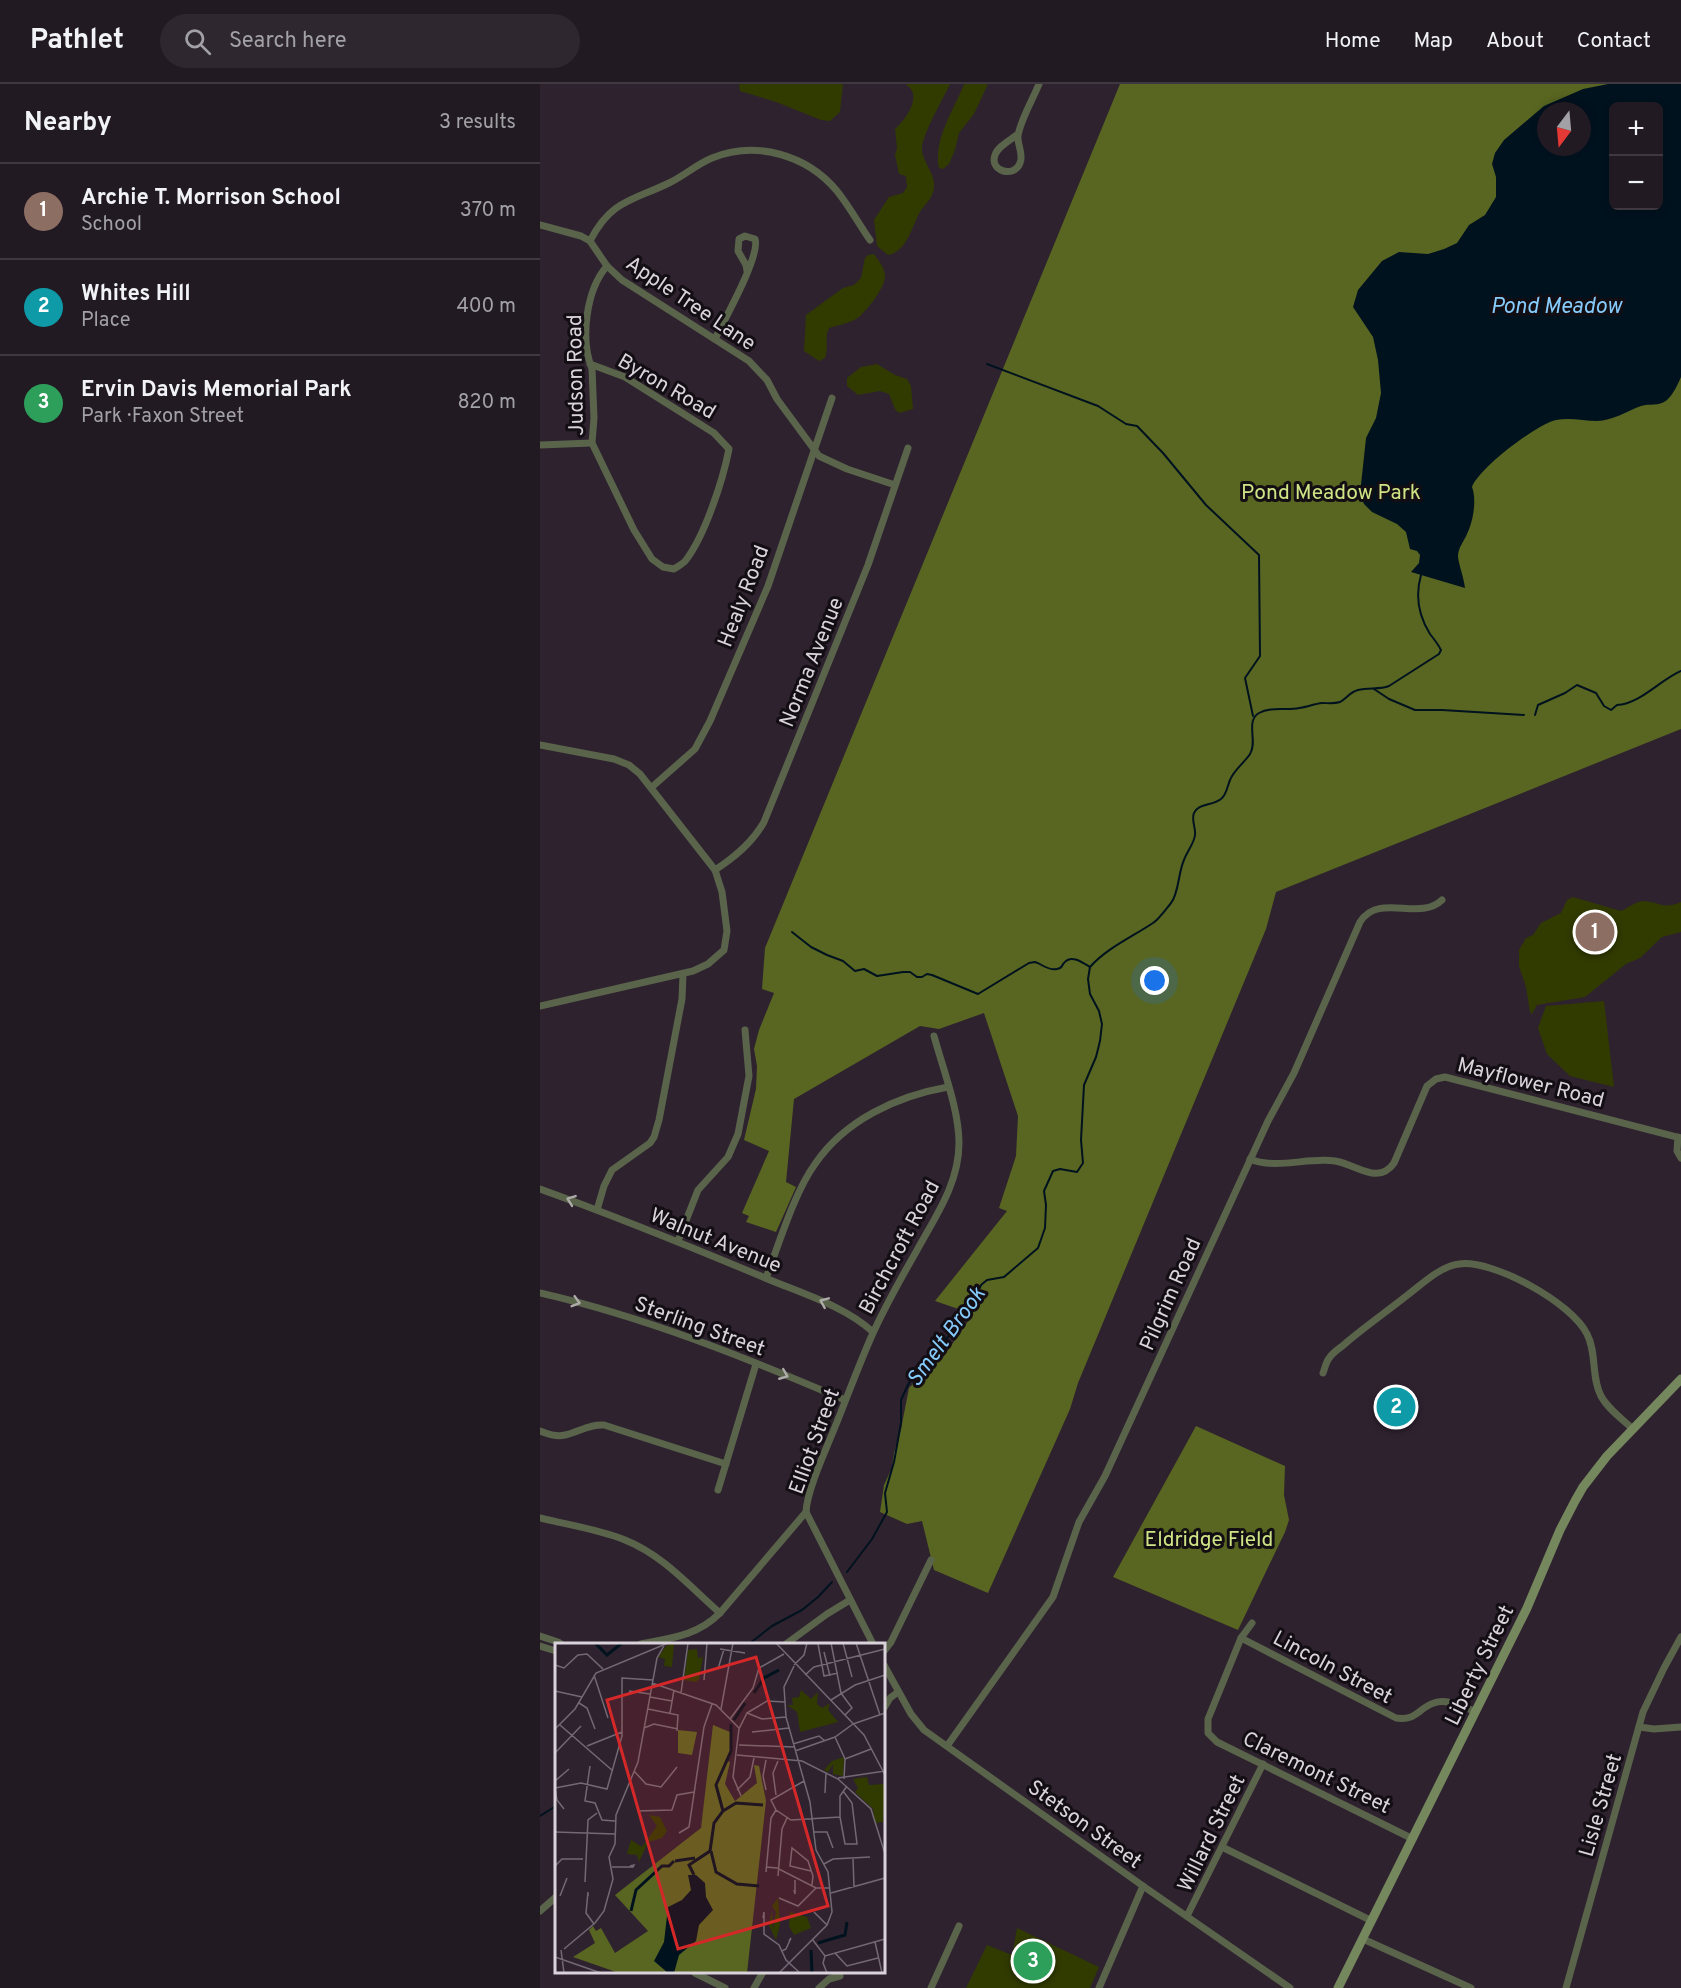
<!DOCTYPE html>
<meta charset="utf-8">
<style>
:root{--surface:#221a23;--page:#2e2730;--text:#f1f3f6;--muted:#a2a1a6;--line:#3f3841;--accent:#2563eb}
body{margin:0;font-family:Overpass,sans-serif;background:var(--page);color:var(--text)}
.controls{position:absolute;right:18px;top:18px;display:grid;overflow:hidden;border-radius:9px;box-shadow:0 3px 9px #0003}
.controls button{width:54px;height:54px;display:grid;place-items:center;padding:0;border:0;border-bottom:2px solid var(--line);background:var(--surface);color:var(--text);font:30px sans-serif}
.compass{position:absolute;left:997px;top:18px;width:54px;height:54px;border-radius:50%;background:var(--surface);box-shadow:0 3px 9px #0003;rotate:196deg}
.you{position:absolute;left:615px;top:897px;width:21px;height:21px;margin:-15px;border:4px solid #fff;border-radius:50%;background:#1a73e8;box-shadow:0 0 0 9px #1a73e833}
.badge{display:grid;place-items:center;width:39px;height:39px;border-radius:50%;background:var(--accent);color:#fff;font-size:20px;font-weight:700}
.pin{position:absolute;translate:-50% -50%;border:3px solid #fff;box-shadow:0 2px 6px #0006}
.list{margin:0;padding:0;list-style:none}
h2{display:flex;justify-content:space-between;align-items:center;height:78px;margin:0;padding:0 24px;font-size:26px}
h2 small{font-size:20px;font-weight:400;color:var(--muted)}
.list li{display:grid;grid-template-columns:39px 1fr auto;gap:18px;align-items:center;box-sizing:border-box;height:96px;padding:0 24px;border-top:2px solid var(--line)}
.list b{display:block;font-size:22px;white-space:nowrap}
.list p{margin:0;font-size:20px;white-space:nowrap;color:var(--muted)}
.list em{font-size:20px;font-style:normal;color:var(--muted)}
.icon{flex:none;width:33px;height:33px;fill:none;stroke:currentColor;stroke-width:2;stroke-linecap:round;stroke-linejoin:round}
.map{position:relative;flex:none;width:1141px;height:1904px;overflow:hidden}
header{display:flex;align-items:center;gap:36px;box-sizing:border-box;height:84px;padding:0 30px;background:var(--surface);border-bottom:2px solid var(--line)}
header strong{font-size:28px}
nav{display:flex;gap:33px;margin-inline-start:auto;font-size:21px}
.search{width:420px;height:54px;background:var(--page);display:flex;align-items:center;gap:15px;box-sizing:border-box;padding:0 21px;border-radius:33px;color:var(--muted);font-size:22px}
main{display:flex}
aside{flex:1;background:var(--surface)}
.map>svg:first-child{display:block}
.green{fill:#313b00}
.forest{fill:#596621;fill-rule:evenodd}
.water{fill:#01121f;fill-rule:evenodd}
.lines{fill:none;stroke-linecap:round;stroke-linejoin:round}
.stream{stroke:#01121f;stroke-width:2}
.minor{stroke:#59644b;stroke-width:7}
.secondary{stroke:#75875d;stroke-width:9}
.oneway{stroke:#aeaca9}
.labels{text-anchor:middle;stroke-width:6;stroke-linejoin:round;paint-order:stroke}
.street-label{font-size:21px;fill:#dbd3dc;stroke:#130e14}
.park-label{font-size:21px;fill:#cfe484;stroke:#130e14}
.water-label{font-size:22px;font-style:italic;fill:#85cbfc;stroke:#130e14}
.inset-river{fill:none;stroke:#01121f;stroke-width:3}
.inset-road{fill:none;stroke:#736974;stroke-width:1.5}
.view{fill:#d62828;fill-opacity:0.15;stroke:#d62828;stroke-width:3}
.inset-edge{fill:none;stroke:#dbd3dc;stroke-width:3}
</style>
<header>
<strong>Pathlet</strong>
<div class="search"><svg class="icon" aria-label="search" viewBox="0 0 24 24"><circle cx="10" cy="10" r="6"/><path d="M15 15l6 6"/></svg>Search here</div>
<nav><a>Home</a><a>Map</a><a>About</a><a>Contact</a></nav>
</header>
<main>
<aside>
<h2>Nearby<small>3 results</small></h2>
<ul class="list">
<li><span class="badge" style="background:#8d6e63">1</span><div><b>Archie T. Morrison School</b><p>School</p></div><em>370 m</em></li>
<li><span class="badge" style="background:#0f9aa8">2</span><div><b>Whites Hill</b><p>Place</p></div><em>400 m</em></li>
<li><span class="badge" style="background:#2e9e5b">3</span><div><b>Ervin Davis Memorial Park</b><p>Park · Faxon Street</p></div><em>820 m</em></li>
</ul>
</aside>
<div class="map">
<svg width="1141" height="1904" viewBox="0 0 1141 1904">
<rect width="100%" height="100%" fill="#2e222f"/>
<g class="green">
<polygon points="199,0 303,0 300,28 290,37 281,36 236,18 200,7"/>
<path d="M366,0H410C403,15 383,49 382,64C382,78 396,90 394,104C393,114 385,120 380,128C372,142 367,168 348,171L337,162L334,136L349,113L363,109L367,103L366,92L359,90L355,71L357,64L355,45C363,38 378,19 372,7C371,4 368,3 366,0Z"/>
<path d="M424,0H448L434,30L419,49L415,66L409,80L403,85L399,84C393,55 414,26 424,0Z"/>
<path d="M334,170C339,177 345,184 345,192C346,202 325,230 316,235C307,240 298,241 289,244C284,253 289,262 285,274L279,277L264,267L266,231L303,204L314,201L321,194L325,174L328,171Z"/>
<polygon points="337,280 355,291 367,295 371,302 373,325 359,329 355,325 349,310 340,307 318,311 307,302 307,294 321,283"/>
<path d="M1033,813L1081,827C1088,824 1096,817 1104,817C1121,818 1122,826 1141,818V848L1122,853L1100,874L1086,880L1045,913L997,921L992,930L990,928L986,903L979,882V866L986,854L993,851L1001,839L1021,829L1027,816Z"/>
<polygon points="1064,917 1074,1003 1030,992 1007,970 998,944 1006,922"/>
<polygon points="477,1844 559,1883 550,1904 426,1904 447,1861 472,1871"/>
</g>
<g class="forest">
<path d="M580,0H1141V645L736,808L726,845L538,1299L530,1325L448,1509L394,1486L382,1437L367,1440L340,1428L344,1401L352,1384L354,1369L361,1345L369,1304L389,1283L402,1275L433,1230L395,1217L467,1127L459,1124L476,1072L478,1032L444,929L399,945L380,942L254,1015L246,1098L256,1103L236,1148L206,1138L209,1132L202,1129L229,1067L204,1056L216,1005L217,982L214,965L219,946L234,909L222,905L225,864ZM1074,22H1118V122H1074ZM1006,27H1042V63H1006Z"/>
<polygon points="656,1342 745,1382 744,1411 749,1436 745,1448 698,1546 573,1493"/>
</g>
<path class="water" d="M1068,0H1141V293C1138,300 1133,311 1127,316C1118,323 1110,319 1101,322C1087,327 1072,337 1057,337C1044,337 1030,333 1016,336C997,340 939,384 932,403C937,416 933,438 927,450C924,457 918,464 918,472C918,478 924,494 925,504L871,488L879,479L880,471L877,467L870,465L866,448L857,440L832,428L824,420L820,410L826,354L836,334L841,309L838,276L833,253L813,223L818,206L842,177L859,168L888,170L904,165L917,159L929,141L945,131L956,113V93L952,80L955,69L964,56L1004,22L1043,5ZM1074,22H1118V122H1074ZM1006,27H1042V63H1006Z"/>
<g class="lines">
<g class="stream">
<polyline points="447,280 558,322 586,340 597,342 623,369 666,421 719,471 720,572 705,594 713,632"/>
<polyline points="834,605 849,615 875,626 902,626 984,631"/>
<path d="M995,631L998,621L1025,609L1037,601L1056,609L1064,622L1071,626L1077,621C1100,620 1120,596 1141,587"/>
<path d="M252,848L271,863L287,871L303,877L315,887L324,885L337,892L363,888H370L377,893H382L387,890L392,891L438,910L489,879L495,878C502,880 508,887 517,885C523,884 521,882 524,879C531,870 542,878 550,883"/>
<path d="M307,1488L332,1455L347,1428L345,1409L354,1378L361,1339V1316L367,1303L372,1293L387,1282L400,1262L420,1239L433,1218L441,1201L447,1196L464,1193L498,1164L505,1144L506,1121L504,1107L513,1087L520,1085L537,1088L543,1079L541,1056L544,1001L556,973L560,957L562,940L559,927L550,910L548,895L550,883C567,864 592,853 613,839C619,835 626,825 631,819C639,809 638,789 644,776C647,767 654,760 655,751C656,744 651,736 654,729C658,719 672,722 681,715C687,710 687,703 690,696C694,686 704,679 710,670C718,658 705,637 719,629C731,622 747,627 759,624C767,623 774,620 782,619C788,619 794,620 800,618C807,614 810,608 818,606C829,603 839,606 849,602L899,570L901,566C898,560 894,555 890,550C878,531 875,512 881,491"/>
<polyline points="209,1560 232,1542 262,1526 278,1513 292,1498"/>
<polyline points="0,1732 16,1722"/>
</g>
<g class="minor">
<path d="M478,50C471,56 458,62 455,71C449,88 475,94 480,79C484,70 477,61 478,52C480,37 493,15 499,0"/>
<polyline points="0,141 41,152 50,157 67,182 82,196 209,277 227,296 237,315 279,372 307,385 355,401"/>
<path d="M50,157C71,116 92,117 129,99C144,92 157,80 172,74C216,56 267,71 297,107C309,122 319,140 330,156"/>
<path d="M175,255C184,236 221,171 215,155L205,152L199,155L198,167L206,181L207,187"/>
<path d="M50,280L85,293L174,349L189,365C183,396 165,451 146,476C143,480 138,482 134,485L123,483L112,475L94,446L52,359L54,334L52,285C40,255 46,206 67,182"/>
<polyline points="0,361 52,359"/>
<polyline points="0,661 74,675 89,681 100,690 175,786 182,808 187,847 184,866 168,880 153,887 0,922"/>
<polyline points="112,703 155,665 170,637 228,502 292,314"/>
<path d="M175,786C195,773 212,759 224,738L328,481L368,364"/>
<polyline points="1138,1053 1137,1067 1141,1074"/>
<path d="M710,1075C736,1086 768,1073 795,1077C816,1080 838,1102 854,1079L887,1002L896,995L905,993L1141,1054"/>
<path d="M0,1105C75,1132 149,1162 223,1193C260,1209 303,1221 333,1248"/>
<polyline points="57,1126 64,1102 72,1086 110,1059 114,1053 119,1036 142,915 143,890"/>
<polyline points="138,1157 158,1106 188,1073 198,1050 209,992 205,946"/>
<path d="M226,1194C239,1160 254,1109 275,1080C305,1036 357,1012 408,1003"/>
<path d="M0,1209C105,1233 207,1274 305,1316"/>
<path d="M783,1289C785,1284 786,1277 790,1273C794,1267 802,1263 807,1258C826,1242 846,1228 865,1213C880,1202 900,1182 919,1180C953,1175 1032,1219 1047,1250C1057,1269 1051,1293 1061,1312C1068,1325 1082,1335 1093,1345"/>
<path d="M0,1347C8,1350 16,1353 25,1351C39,1348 49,1340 64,1341L186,1380"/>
<polyline points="178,1406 216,1280"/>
<polyline points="266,1428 333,1560"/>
<path d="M0,1434C28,1441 58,1445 85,1456C123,1471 150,1503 180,1529L266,1428C267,1405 288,1361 297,1338C309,1308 320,1278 333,1249C346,1221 361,1194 376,1168C395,1133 419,1100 419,1059C419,1026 403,985 394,952"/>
<polyline points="712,1539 701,1554 668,1635 668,1649 677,1658 873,1755"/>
<polyline points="0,1552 18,1558 21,1560"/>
<path d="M701,1554L856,1634C877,1637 878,1624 894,1619C906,1614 925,1623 936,1628"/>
<path d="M101,1560C131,1554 157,1552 180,1529"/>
<polyline points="246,1560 287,1530 310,1516"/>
<polyline points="0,1562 16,1567"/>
<polyline points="344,1567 351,1558 391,1476"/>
<polyline points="344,1581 371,1630 384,1646 603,1802 750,1904"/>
<polyline points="344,1624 350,1614 358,1608"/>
<polyline points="1099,1643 1114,1645 1141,1643"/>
<path d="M407,1662L513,1513L539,1438L565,1392L728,1037L754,989L820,838C839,808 879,838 902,816"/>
<polyline points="682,1763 832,1837"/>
<polyline points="0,1827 16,1813"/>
<polyline points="647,1832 723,1680"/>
<polyline points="823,1855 931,1904"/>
<polyline points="155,1889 185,1904"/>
<polyline points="214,1904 223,1888"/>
<polyline points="279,1904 289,1895 300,1892"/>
<polyline points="391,1904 419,1842"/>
<polyline points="559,1904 603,1802"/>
<polyline points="1026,1904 1103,1628 1124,1584 1141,1553"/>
</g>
<polyline class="secondary" points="798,1904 987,1524 1020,1446 1035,1417 1043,1403 1067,1372 1141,1295"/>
</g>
<defs><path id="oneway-chevron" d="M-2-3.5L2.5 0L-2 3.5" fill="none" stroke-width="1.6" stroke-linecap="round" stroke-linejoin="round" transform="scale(1.5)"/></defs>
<g class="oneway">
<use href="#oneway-chevron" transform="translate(31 1116) rotate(-160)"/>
<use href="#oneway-chevron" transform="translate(36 1218) rotate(16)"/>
<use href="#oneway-chevron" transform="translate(284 1218) rotate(-157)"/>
<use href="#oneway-chevron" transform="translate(244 1291) rotate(22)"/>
</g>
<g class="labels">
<g class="street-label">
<text transform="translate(151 219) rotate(34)" y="7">Apple Tree Lane</text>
<text transform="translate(35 291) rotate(-91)" y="7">Judson Road</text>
<text transform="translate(127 302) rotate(30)" y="7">Byron Road</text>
<text transform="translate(203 512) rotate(-69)" y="7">Healy Road</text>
<text transform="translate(271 578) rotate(-68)" y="7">Norma Avenue</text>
<text transform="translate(991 998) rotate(14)" y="7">Mayflower Road</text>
<text transform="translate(176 1156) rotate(22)" y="7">Walnut Avenue</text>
<text transform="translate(359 1163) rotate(-62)" y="7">Birchcroft Road</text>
<text transform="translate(630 1210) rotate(-66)" y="7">Pilgrim Road</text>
<text transform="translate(160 1242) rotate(20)" y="7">Sterling Street</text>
<text transform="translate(274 1357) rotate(-70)" y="7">Elliot Street</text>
<text transform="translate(939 1581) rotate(-64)" y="7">Liberty Street</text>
<text transform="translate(793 1583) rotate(28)" y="7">Lincoln Street</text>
<text transform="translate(777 1688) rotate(26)" y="7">Claremont Street</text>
<text transform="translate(1060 1721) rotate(-74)" y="7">Lisle Street</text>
<text transform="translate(545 1740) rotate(36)" y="7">Stetson Street</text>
<text transform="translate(671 1749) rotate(-64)" y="7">Willard Street</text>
</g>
<g class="park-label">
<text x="791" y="415">Pond Meadow Park</text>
<text x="669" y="1462">Eldridge Field</text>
</g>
<g class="water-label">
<text x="1016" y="229">Pond Meadow</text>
<text transform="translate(405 1252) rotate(-54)" y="8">Smelt Brook</text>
</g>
</g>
<g transform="translate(15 1559)">
<rect width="330" height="330" fill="#2e222f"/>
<path d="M119,1L117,24L109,23L110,16L103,14L112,2ZM142,6L143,15L148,14L144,36L141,39L129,37L133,7ZM246,47L256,56L263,49L262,61L267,65L275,60L273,67L283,79L245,89L242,69L232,62H238L237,55L244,54ZM289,114L288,133L278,131V121L273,129L269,127L277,118ZM312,134L314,142L330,141L328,179L320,180L318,166L300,149L303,145L298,136ZM94,172L105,174L112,188L107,195L93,199L84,219L82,212L72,211L76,197L87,204L102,183ZM223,255L225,281L221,297L214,282L217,267L218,287L221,269L217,263ZM235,269L252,274L256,285L239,292L234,283Z" fill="#313b00"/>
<path d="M158,82L175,89L176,106L170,118L175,119L170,141L180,158L202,140L199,122L204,123L211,158L192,330H64L18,314L40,300L34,287L38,283L41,288L46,285L60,310L93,288L60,252L146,185ZM123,87L142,89L137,112L123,110Z" fill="#596621"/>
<path d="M133,232H141L150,240L151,254L158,267L144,282L141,298L124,312L119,330H113L99,318L109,299L113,264L127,257L136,247Z" fill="#01121f"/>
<path class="inset-river" d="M40,0L52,12L67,0M199,50L209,35L224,27M179,77L190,60M168,168L181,160L208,162M156,208L161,229L182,241L204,243M120,218L140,215M139,232L134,222L155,208L159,180L168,168L161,142L176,108V81M76,268L81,247L107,223H114L119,218M263,300L290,292L292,279M256,307L257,330"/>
<path class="inset-road" d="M221,0L309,92L330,132M276,0L286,50M288,0L297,34M301,0L325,72M263,1L269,33L283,30M165,6L190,10M269,9L275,33M0,22L9,25L23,12L32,11L48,26M239,22L249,12L252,0M163,26L169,6M39,32L53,75M250,32L259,24L330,6M149,37L152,0M97,40L161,62L184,85M0,48L27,54M74,48L95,51M126,50L133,0M286,50L297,65L290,72M95,54L117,58M276,57L300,42L330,32M24,60L32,65L40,86M93,66L123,72L122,88M166,66L178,0M115,70L119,47M192,70L212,58L230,59M175,76L198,45L204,25L229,11M298,81L330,70M5,82L58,128M89,85L99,81L123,86M0,86L20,66L41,30L113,0M197,89L234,85M280,94L290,116L289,136M238,101L264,93L270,98M184,102L239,104M32,103L67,89M240,108L280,94L298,81M0,110L26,83M182,112L247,118L283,136L316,166L330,211M290,116L316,106M35,123L30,158L40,160L47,177L60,178M79,128L91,141L106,144L122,124M283,135L330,128M0,138L14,126M249,138L216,157L221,167L236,177L285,174V153L292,143M0,145L26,140L52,146L67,93V35L98,37M0,145L2,157L9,166M182,147L195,134L199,115M211,147L208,133L211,117M270,150L271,129M221,152L218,130L223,118M186,153L178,134L184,86L192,70L207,76L231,74M82,168L117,167L122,152L139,149M285,174L290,201H302L297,160L288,148M0,189L60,191M258,189H272L278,205M124,190L134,184L149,84L157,61M298,215L299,244M269,221L278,216L315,214M0,223L7,216H28M57,224H78L79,222L75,223M211,224L222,225L261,245H275M256,228L235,223L237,205L253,218L258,233L257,242M211,229L216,175L221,167M223,233L227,186L232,175M30,239L33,177L42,170M239,247L240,251V237M276,250L330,235M5,253L12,235M33,253V249L31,270L39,281M224,255L243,263L261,245M259,269L272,282M208,275L209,269V291L224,302L231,317L245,330M257,296L270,313L330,296M320,299L327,330M9,306L40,280L49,268L58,236L54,214L60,201L61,172L83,119L102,15L110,1M6,307L9,330M227,308L231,306L236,295L234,298M280,310L292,323L323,315M270,313L268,320L272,330M0,314L46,330M224,330L272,282L277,269L273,229L261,207L255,159L231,74L229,44L239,23"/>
<path class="view" d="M201,14L273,263L123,306L52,57Z"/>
<rect width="330" height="330" class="inset-edge"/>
</g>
</svg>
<div class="controls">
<button>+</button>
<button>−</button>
</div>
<svg class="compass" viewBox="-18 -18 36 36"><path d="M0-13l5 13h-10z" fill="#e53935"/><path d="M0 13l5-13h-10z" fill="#a2a1a6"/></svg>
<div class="you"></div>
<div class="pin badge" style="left:1055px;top:848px;background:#8d6e63">1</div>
<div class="pin badge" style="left:856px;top:1323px;background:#0f9aa8">2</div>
<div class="pin badge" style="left:493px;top:1877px;background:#2e9e5b">3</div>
</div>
</main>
